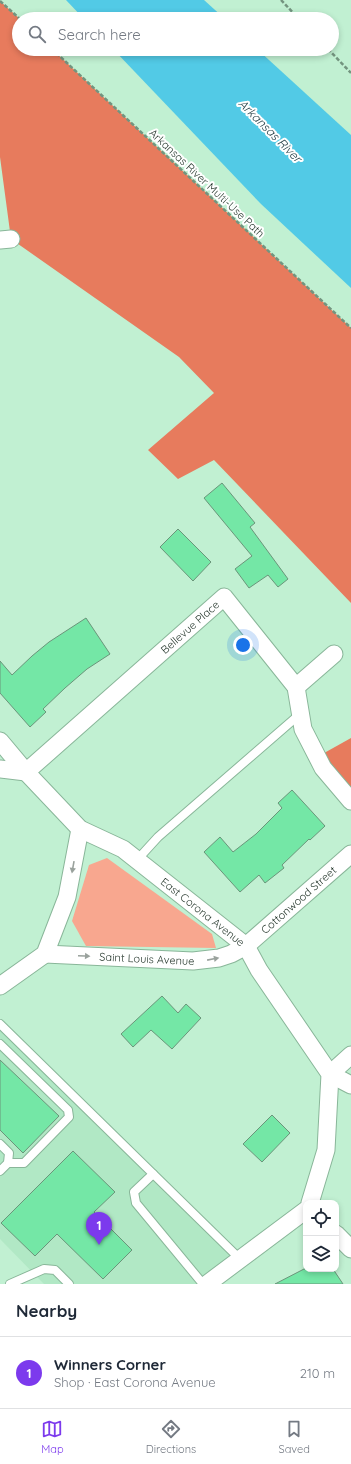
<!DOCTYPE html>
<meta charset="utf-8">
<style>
:root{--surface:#fff;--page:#f6f6f7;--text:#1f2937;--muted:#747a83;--line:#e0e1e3;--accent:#7c3aed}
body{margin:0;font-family:Quicksand,sans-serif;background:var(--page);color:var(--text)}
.controls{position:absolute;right:12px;bottom:12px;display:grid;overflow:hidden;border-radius:8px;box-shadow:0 2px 6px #0003}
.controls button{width:36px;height:36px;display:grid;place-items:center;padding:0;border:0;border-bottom:1px solid var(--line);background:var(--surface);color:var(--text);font:20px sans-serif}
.you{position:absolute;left:243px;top:645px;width:14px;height:14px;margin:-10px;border:3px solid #fff;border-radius:50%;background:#1a73e8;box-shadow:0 0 0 6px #1a73e833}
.badge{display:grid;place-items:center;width:26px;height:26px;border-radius:50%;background:var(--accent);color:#fff;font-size:13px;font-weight:700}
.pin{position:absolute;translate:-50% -33px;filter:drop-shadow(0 1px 2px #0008)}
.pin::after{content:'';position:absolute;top:21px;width:14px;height:12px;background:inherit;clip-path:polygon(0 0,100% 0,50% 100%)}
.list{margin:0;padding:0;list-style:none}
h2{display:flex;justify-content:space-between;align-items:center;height:52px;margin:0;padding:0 16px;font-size:17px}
h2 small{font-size:13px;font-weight:400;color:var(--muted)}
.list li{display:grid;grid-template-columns:26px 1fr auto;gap:12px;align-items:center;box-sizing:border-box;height:72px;padding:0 16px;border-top:1px solid var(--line)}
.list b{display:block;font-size:15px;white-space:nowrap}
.list p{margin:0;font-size:13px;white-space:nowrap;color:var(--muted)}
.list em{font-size:13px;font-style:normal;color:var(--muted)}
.icon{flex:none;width:22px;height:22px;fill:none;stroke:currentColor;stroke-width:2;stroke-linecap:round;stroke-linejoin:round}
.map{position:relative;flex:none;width:351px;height:1284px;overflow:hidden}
.search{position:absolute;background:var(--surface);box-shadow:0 2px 6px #0003;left:12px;right:12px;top:12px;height:44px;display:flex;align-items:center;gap:10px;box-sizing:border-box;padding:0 14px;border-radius:22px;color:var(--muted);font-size:15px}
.sheet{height:124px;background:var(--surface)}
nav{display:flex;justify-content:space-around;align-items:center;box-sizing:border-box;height:56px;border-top:1px solid var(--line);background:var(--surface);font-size:11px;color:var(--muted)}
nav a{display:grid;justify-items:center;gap:2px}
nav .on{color:var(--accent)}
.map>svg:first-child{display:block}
.built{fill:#b1e8c5}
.green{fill:#f8a78f}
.forest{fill:#e77b5d}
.water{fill:#52cae6}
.building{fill:#74e7a6;stroke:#6a957a}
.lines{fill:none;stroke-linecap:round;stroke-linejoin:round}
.lane-casing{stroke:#89b699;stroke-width:10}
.street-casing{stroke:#89b699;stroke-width:19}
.path{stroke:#73947f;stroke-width:2.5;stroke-dasharray:4 2;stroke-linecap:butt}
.lane{stroke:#fff;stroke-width:8}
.street{stroke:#fff;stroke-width:17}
.oneway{fill:#9aa29d}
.labels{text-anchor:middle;stroke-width:4;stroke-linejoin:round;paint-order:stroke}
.street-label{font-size:11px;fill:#1f3126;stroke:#fff}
.water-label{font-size:12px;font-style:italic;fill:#1f3940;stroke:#fff}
</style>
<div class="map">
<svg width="351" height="1284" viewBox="0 0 351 1284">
<rect width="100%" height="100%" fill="#c1f0d2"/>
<polygon class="built" points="0,1024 240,1259 207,1284 44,1284 0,1239"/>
<polygon class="green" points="107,858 212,934 216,948 86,946 72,921 89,865"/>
<g class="forest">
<polygon points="0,1 20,19 19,49 52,49 351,328 351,603 214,460 178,479 148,450 214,393 179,357 11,239 0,157"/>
<polygon points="351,738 351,801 317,757"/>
</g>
<g class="water">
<polygon points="66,0 204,0 225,19 84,19"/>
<polygon points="113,49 257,49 351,135 351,288 261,204"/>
</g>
<g class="building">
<polygon points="222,483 255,523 250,527 288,579 278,587 268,575 249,588 235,569 252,556 204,498"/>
<polygon points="178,529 211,562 193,581 160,547"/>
<polygon points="86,618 110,654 87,669 65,688 43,709 46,712 30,727 0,693 0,661 12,675 32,656 49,642"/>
<polygon points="292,790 325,826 310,840 309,839 282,865 284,868 265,883 259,875 240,892 204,852 220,837 233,852 256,834 282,808 278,803"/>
<polygon points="162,996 178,1013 186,1004 201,1018 172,1049 151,1030 133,1047 121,1034"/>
<polygon points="0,1060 59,1116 23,1153 0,1130"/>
<polygon points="272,1115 290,1133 262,1162 243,1144"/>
<polygon points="73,1151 115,1192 94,1212 132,1250 103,1279 57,1234 35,1256 1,1223"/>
<polygon points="304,1269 333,1269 343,1284 275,1284"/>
</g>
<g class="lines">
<defs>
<g id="lane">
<polyline points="137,860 158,837 300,714"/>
<polyline points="0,1024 240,1259"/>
<polyline points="0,1044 68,1110 69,1117 24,1163 8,1163"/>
<polyline points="0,1144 9,1153 8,1163 0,1171"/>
<polyline points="153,1174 134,1192 136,1203 203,1284"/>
<polyline points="10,1284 44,1269 55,1270 69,1284"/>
</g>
<g id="street">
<polyline points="0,240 11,239"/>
<polyline points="296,687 334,654"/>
<path id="s1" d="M0,741L26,772L80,829L123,849L246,946L259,970L330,1074L326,1150L310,1203"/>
<path id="s2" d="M0,769L26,772L224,597L296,687L303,729L323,768L351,801"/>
<path id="s3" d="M45,954L193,961L219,958L231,954L246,946L351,854"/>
<polyline points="0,986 45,954 67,897 80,829"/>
<polyline points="351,1055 330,1074 351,1085"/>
<polyline points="336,1234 351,1249"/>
<polyline points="207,1284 306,1210"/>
</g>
</defs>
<use href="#lane" class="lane-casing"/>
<use href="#street" class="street-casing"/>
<g class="path">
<polyline points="281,0 299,19"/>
<polyline points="0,1 20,19"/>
<polyline points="52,49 351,328"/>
<polyline points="328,49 351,73"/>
</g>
<use href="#lane" class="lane"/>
<use href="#street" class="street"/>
</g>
<defs><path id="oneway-solid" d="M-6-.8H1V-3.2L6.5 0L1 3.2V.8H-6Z"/></defs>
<g class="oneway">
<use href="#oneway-solid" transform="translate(73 867) rotate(100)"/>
<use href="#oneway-solid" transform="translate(84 956) rotate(3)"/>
<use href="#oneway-solid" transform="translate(213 959) rotate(-11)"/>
</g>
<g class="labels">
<g class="street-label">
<text transform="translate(207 183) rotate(43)" y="4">Arkansas River Multi-Use Path</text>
<text dy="4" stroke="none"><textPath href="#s2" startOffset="245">Bellevue Place</textPath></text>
<text dy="4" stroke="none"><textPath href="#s3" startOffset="274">Cottonwood Street</textPath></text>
<text dy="4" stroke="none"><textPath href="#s1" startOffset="268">East Corona Avenue</textPath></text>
<text dy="4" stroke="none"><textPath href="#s3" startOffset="102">Saint Louis Avenue</textPath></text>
</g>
<g class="water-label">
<text transform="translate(270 131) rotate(45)" y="4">Arkansas River</text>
</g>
</g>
</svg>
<div class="controls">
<button><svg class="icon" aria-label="locate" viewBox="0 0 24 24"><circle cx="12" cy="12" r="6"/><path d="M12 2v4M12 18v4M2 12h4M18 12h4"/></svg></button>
<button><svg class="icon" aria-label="layers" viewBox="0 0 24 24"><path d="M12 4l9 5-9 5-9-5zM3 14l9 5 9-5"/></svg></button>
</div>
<div class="you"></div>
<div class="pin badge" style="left:99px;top:1245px">1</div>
<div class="search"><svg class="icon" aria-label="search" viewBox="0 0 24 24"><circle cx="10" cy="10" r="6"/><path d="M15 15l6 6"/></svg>Search here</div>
</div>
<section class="sheet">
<h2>Nearby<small></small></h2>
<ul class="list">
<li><span class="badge">1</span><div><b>Winners Corner</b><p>Shop · East Corona Avenue</p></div><em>210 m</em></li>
</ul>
</section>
<nav>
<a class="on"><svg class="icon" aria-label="map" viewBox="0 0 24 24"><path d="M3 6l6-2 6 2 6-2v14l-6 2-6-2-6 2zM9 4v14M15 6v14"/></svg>Map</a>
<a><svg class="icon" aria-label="directions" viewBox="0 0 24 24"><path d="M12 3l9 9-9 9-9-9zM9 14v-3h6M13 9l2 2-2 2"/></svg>Directions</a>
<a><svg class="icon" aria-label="saved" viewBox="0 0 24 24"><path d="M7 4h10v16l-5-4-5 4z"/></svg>Saved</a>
</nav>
